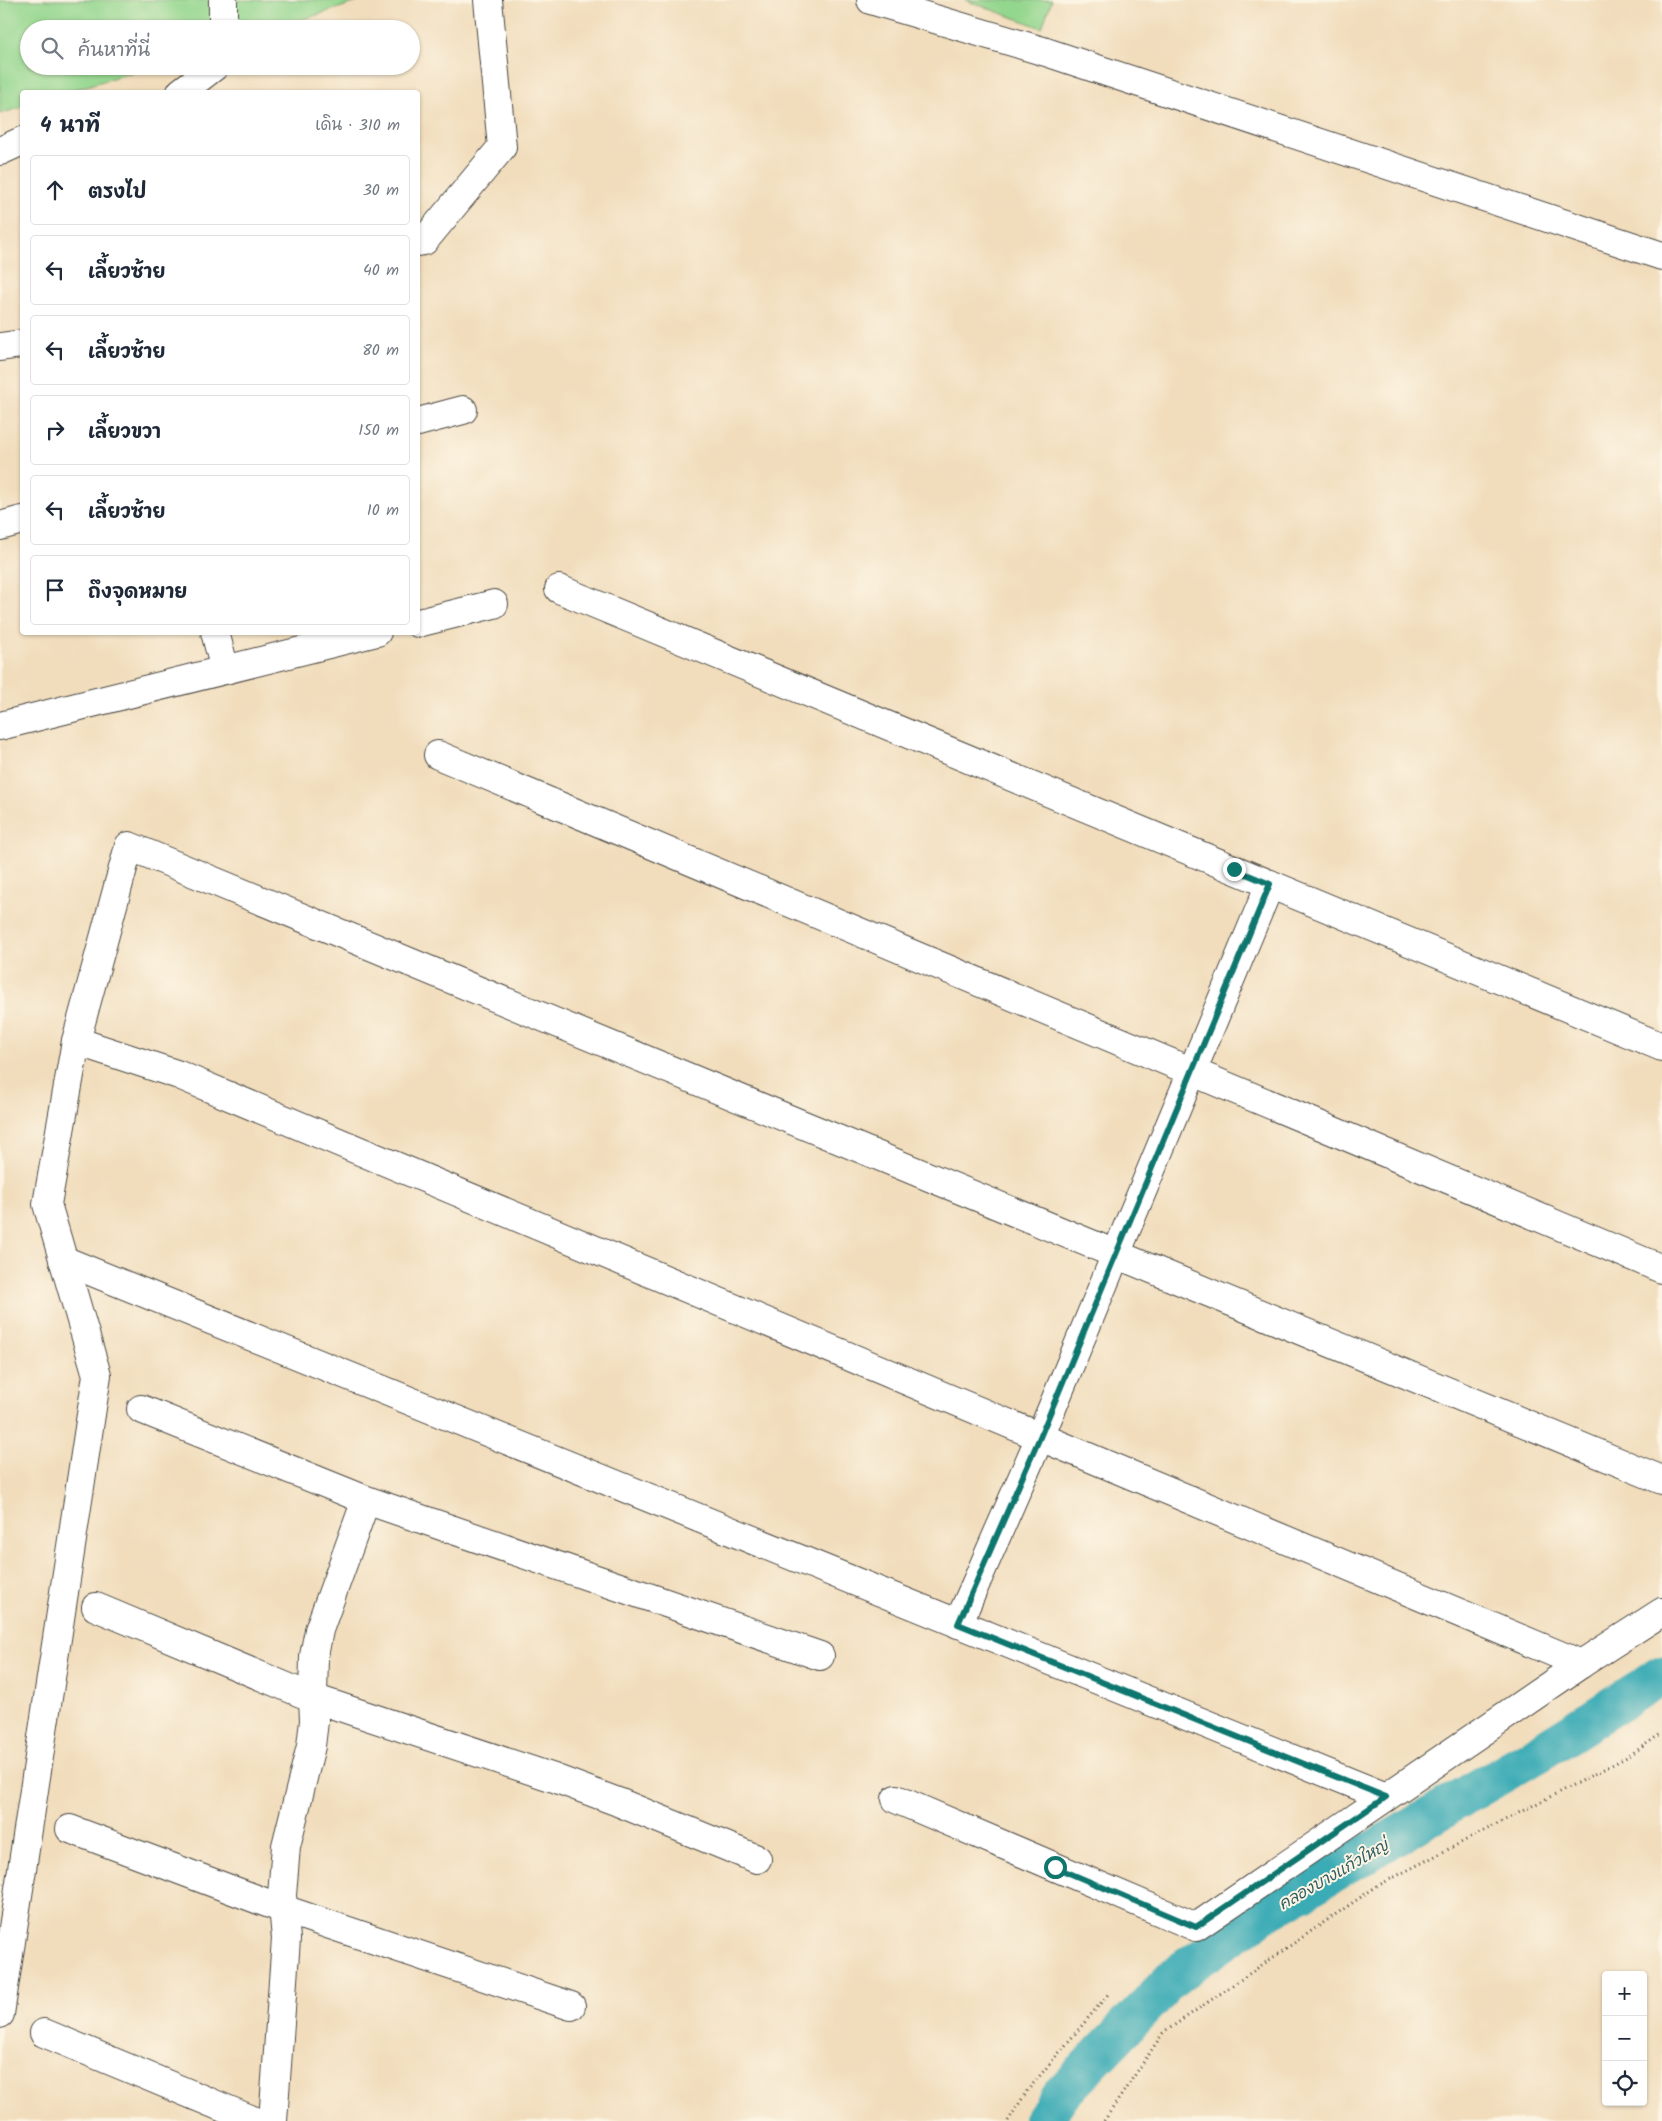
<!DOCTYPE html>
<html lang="th">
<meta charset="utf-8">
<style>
:root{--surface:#fff;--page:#f2f2f3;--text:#1f2937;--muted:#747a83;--line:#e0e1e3}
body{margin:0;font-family:Kalam,"Playpen Sans Thai",sans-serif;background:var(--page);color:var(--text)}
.controls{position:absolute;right:15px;bottom:15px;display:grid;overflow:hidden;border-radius:5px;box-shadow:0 1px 4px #0004}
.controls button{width:45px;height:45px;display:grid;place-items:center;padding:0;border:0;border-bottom:1px solid var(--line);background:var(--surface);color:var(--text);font:25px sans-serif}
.stop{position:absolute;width:15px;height:15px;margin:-11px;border:4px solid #0f766e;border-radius:50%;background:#fff}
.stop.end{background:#0f766e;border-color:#fff;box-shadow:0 1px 5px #0008}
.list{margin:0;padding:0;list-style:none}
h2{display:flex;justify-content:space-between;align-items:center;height:65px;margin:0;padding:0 20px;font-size:21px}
h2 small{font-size:16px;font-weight:400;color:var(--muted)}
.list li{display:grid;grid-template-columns:32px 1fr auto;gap:15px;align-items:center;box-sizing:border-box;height:70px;margin:0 10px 10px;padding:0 10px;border:1px solid var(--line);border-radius:5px}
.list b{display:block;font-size:19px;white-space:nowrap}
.list em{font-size:16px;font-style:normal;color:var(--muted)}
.icon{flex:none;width:28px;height:28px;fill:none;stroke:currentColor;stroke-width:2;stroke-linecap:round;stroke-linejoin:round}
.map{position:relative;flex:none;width:1662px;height:2121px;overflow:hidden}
.search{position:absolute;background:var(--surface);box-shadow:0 1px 4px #0004;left:20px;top:20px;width:400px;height:55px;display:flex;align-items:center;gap:12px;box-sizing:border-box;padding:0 18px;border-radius:28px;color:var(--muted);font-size:19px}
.panel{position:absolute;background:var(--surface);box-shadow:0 1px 4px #0004;left:20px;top:90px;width:400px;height:545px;border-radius:5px}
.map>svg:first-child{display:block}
.green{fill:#93d68d;stroke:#5f805c}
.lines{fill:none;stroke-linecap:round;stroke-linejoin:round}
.canal{stroke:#3aabb5;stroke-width:39}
.minor-casing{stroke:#494641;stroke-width:30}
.path{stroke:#494641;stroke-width:3;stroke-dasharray:1 4;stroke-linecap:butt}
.minor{stroke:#fff;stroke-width:28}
.route{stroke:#0f766e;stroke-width:6}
.labels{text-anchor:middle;stroke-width:4;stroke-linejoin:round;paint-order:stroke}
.water-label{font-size:16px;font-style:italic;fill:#315e62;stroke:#fcf5e5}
</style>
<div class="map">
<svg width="1662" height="2121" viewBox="0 0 1662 2121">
<rect width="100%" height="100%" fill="#fcf5e5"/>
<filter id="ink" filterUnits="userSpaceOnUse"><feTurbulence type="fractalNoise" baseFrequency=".02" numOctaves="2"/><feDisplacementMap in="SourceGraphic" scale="10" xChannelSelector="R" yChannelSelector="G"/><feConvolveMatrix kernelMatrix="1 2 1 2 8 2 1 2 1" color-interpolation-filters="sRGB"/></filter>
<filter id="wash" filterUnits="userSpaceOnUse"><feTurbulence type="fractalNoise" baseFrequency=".0096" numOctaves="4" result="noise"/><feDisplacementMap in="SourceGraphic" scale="20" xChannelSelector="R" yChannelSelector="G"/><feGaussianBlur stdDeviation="1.12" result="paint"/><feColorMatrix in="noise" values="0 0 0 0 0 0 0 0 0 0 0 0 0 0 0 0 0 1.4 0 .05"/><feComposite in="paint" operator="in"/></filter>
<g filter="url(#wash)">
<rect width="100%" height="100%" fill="#f1ddbc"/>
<g class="green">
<polygon points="0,0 364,0 272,29 29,29 29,66 152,66 67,92 22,92 22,107 0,114"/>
<polygon points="965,0 1052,0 1042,28"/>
</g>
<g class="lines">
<polyline class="canal" points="1043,2121 1063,2092 1177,1974 1262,1915 1540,1752 1662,1675"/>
</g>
</g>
<g filter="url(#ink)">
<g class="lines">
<defs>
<g id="minor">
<polyline points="871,0 1046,52 1662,256"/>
<polyline points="223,29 223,0"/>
<polyline points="181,92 215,66"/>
<polyline points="0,151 22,141"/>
<polyline points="418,242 424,241 502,147 488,0"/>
<polyline points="0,347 22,344"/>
<polyline points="418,422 463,410"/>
<polyline points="0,526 22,520"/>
<polyline points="559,589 1662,1047"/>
<polyline points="418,623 494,604"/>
<polyline points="215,632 225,670"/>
<polyline points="0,726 377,632"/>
<polyline points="438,755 1662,1269"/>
<polyline points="76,1041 129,846 1662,1480"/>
<polyline points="63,1260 1386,1797"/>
<polyline points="141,1409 366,1500 820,1656"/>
<polyline points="96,1607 313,1698 554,1778 618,1802 757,1859"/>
<polyline points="958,1624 1040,1437 1270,884"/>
<polyline points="896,1799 1196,1927 1581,1664 1662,1612"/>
<polyline points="70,1829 283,1909 571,2006"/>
<polyline points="0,2014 97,1375 47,1204 76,1041 179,1075 1581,1664"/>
<polyline points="44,2033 255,2121"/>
<polyline points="273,2121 286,1939 282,1895 286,1846 311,1746 314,1721 313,1698 314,1656 319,1630 366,1500"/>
</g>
</defs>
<use href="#minor" class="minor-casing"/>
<g class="path">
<polyline points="1008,2121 1027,2091 1110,1992"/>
<polyline points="1104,2121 1163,2033 1377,1886 1629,1756 1662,1733"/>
</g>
<use href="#minor" class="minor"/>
</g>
</g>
<g class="lines" filter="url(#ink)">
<polyline class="route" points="1055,1867 1196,1927 1386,1797 958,1624 1040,1437 1270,884 1234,869"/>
</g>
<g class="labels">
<g class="water-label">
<text transform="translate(1333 1874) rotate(-30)" y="6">คลองบางแก้วใหญ่</text>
</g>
</g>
</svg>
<div class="controls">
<button>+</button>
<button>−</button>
<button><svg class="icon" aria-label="locate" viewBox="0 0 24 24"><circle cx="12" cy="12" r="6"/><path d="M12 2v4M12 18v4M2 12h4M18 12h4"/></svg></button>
</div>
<div class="stop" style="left:1055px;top:1867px"></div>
<div class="stop end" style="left:1234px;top:869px"></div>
<div class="search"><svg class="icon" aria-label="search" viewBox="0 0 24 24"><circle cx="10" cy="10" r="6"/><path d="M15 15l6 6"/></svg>ค้นหาที่นี่</div>
<section class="panel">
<h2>4 นาที<small>เดิน · 310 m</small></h2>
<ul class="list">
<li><svg class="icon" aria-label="ahead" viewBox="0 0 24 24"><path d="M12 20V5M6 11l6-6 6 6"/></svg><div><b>ตรงไป</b></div><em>30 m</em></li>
<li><svg class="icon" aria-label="left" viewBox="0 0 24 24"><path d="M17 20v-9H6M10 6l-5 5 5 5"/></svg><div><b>เลี้ยวซ้าย</b></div><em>40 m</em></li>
<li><svg class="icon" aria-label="left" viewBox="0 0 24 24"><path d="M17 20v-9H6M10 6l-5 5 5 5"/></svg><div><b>เลี้ยวซ้าย</b></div><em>80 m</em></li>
<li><svg class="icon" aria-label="right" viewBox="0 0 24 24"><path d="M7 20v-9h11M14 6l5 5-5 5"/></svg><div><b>เลี้ยวขวา</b></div><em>150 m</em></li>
<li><svg class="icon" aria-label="left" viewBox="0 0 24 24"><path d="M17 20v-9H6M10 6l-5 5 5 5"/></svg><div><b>เลี้ยวซ้าย</b></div><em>10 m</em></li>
<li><svg class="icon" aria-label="arrive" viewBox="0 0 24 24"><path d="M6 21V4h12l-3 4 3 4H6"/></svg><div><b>ถึงจุดหมาย</b></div></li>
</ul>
</section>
</div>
